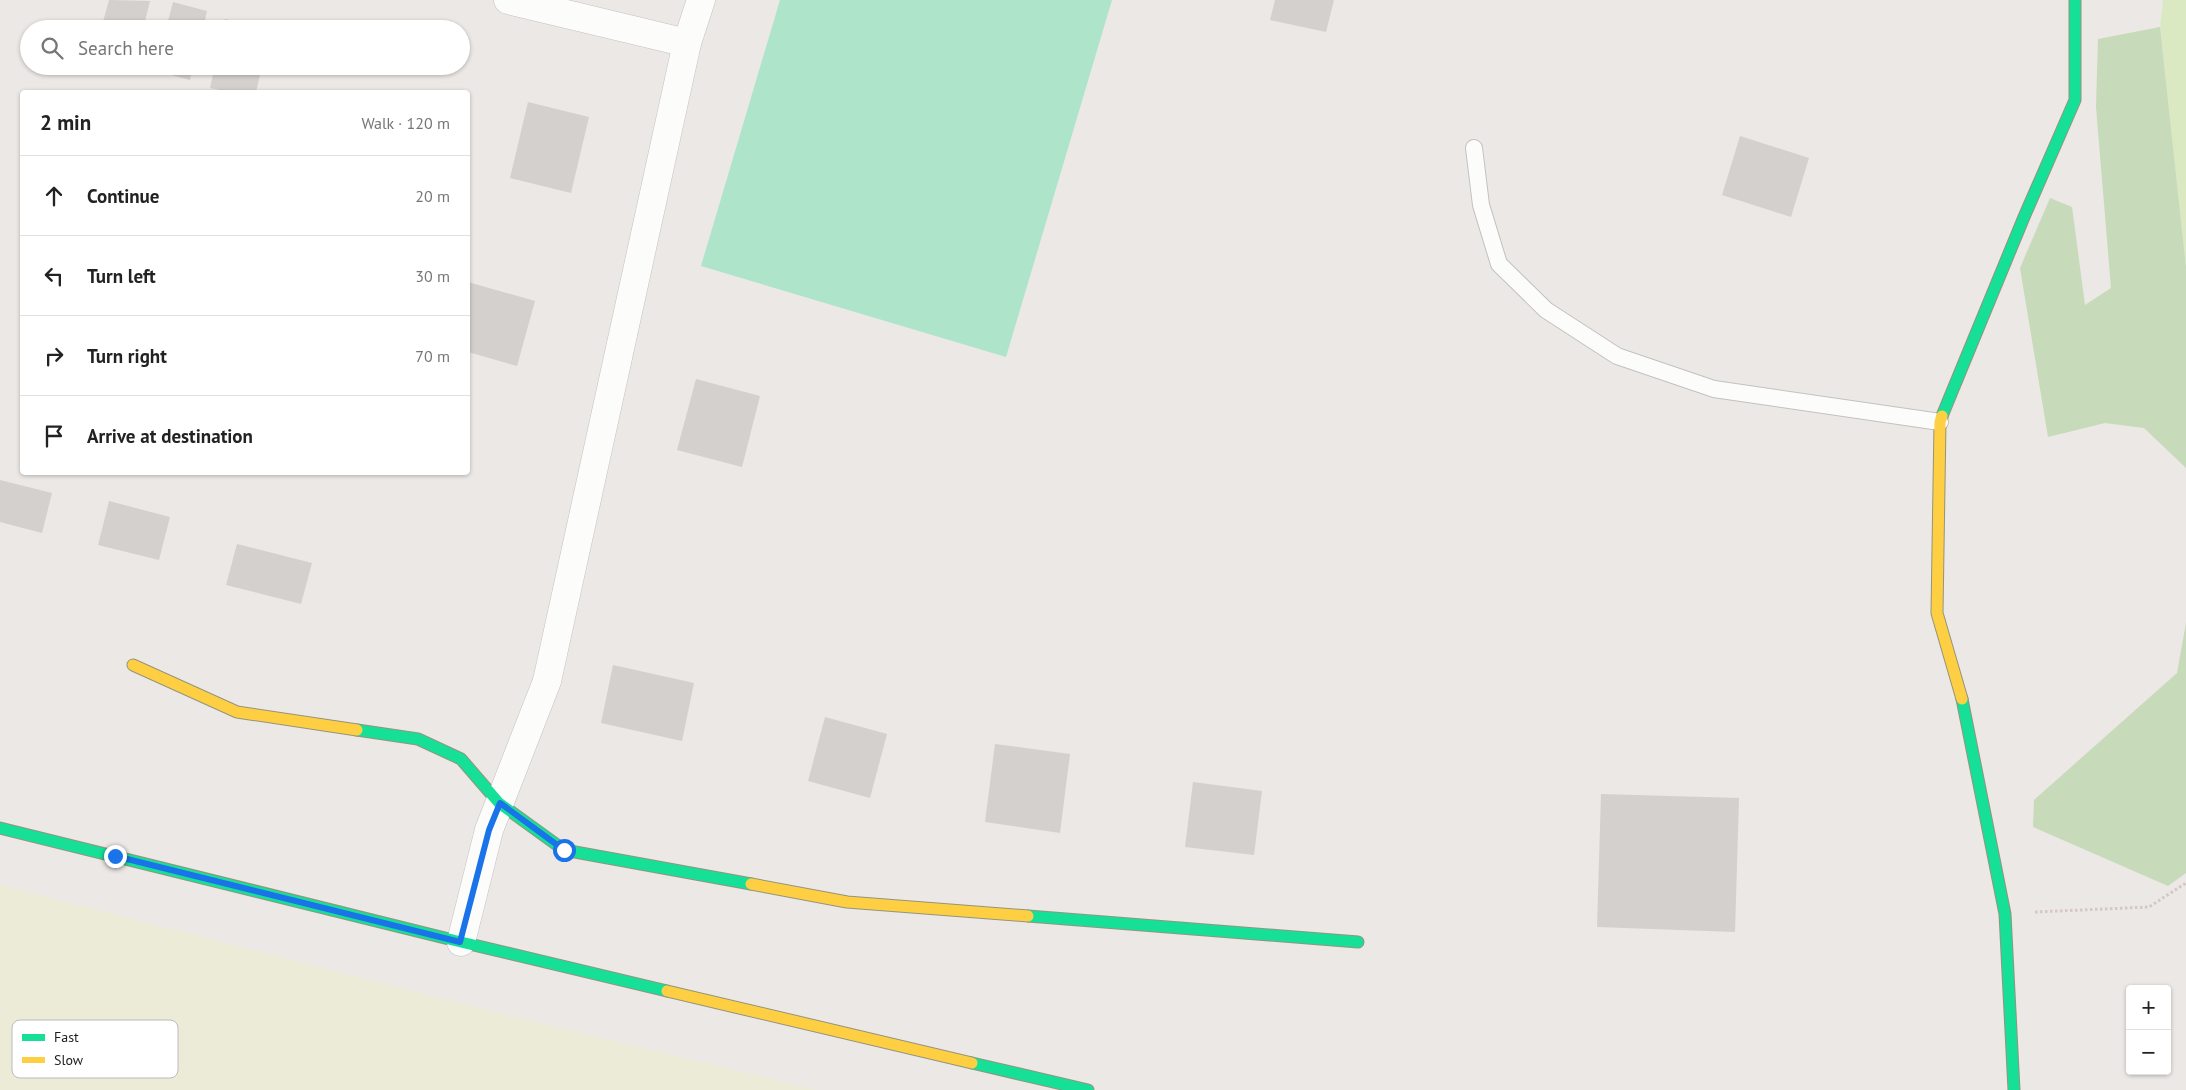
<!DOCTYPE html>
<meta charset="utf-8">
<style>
:root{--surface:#fff;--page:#f6f6f6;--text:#222;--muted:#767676;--line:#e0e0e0}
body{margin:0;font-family:"PT Sans",sans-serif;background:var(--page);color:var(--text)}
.controls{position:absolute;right:15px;bottom:15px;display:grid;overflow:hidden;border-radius:5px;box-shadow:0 1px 4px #0004}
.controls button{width:45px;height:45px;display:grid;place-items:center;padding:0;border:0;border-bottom:1px solid var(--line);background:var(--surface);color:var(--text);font:25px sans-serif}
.stop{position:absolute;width:15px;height:15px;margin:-11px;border:4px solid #1a73e8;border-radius:50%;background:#fff}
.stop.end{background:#1a73e8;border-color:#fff;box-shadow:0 1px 5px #0008}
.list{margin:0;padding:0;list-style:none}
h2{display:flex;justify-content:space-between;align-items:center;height:65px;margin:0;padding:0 20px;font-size:21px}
h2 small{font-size:16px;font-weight:400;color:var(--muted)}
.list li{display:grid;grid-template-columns:32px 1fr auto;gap:15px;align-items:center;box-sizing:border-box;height:80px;padding:0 20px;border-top:1px solid var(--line)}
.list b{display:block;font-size:19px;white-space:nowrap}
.list em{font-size:16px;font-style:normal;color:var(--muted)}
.icon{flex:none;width:28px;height:28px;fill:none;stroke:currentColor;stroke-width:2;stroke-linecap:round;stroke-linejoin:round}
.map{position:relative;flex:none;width:2186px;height:1090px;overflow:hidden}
.search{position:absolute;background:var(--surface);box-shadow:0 1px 4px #0004;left:20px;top:20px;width:450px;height:55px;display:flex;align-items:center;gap:12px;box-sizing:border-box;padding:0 18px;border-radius:28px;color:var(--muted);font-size:19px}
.panel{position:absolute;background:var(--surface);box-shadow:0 1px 4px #0004;left:20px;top:90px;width:450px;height:385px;border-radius:5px}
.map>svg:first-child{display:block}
.farmland{fill:#ecebd7}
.grass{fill:#dae9c2}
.forest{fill:#c7dab9}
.pitch{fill:#aee4ca}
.building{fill:#d3d0ce}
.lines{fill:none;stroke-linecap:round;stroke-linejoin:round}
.lane-casing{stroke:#c3c2c1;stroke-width:18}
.street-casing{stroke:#c3c2c1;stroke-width:29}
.fast-casing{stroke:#94947c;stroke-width:13}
.slow-casing{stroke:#94947c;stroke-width:13}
.path{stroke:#d6c6c4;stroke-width:3;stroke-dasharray:2.5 2.5;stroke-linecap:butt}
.lane{stroke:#fcfcfb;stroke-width:16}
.street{stroke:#fcfcfb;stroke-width:28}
.fast{stroke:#16e098;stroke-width:11}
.slow{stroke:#ffcf43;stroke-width:11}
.route{stroke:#1a73e8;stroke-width:6}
.key{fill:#fff;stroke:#bbb;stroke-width:1}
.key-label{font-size:14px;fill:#1c1c1c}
</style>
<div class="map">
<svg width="2186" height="1090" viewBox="0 0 2186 1090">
<rect width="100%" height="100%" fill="#ebe8e5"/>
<polygon class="farmland" points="0,885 507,1015 817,1090 0,1090"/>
<polygon class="grass" points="2163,0 2186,0 2186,267 2160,27"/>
<g class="forest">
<polygon points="2160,27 2186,267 2186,468 2144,428 2105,423 2048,437 2020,268 2050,198 2072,207 2085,305 2111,288 2096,107 2098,39"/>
<polygon points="2186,623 2186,873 2168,886 2033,827 2034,800 2177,673"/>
</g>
<polygon class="pitch" points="780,0 1112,0 1006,357 701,266"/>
<g class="building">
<polygon points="109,0 150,1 143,29 101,29"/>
<polygon points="1275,0 1334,0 1326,32 1270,20"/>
<polygon points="173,2 207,11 203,29 166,29"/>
<polygon points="225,19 267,28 267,29 223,29"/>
<polygon points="157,66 193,66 190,80 156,71"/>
<polygon points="215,66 262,66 256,92 230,92 210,88"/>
<polygon points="528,102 589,117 571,193 510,178"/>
<polygon points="1740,136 1809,158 1791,217 1722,195"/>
<polygon points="468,282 535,301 517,366 468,352"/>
<polygon points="696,379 760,396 742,467 677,450"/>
<polygon points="0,480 52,493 42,533 0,522"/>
<polygon points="109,501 170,517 159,560 98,545"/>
<polygon points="237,544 312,563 301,604 226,585"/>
<polygon points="613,665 694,683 682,741 601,723"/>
<polygon points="825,717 887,734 870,798 808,781"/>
<polygon points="995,744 1070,754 1060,833 985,822"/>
<polygon points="1193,782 1262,791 1254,855 1185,847"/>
<polygon points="1601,794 1739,798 1735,932 1597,927"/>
</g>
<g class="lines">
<defs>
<polyline id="lane" points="1474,148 1481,205 1499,264 1546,310 1617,356 1714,389 1940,422"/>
<g id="street">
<polyline points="508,0 687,43"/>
<polyline points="461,942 489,830 547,681 687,43 701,0"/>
</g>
<g id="fast">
<polyline points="1942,416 2024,217 2075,100 2075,0"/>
<polyline points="1962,699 2005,914 2014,1090"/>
<polyline points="357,730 418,739 461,759 499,803 564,850 751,884"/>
<polyline points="0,828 461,942 667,991"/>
<polyline points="1028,916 1358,942"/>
<polyline points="972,1063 1088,1090"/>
</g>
<g id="slow">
<polyline points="1942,416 1940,422 1937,613 1962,699"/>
<polyline points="133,665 237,712 357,730"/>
<polyline points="751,884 847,902 1028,916"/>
<polyline points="667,991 972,1063"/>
</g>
</defs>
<use href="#lane" class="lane-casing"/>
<use href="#street" class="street-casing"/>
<use href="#fast" class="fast-casing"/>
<use href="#slow" class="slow-casing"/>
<polyline class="path" points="2035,912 2149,907 2186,883"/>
<use href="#lane" class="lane"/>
<use href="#street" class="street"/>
<use href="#fast" class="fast"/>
<use href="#slow" class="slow"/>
</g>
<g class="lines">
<polyline class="route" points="115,856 460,942 489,830 500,803 564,850"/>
</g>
<rect x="12" y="1020" width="166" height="58" rx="8" class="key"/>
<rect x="22" y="1034" width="23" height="7" fill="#16e098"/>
<rect x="22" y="1057" width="23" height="6" fill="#ffcf43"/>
<g class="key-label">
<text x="54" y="1042">Fast</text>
<text x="54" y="1065">Slow</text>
</g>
</svg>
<div class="controls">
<button>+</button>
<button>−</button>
</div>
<div class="stop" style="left:564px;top:850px"></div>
<div class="stop end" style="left:115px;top:856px"></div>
<div class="search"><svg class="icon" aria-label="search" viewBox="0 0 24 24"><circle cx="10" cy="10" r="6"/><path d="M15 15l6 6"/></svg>Search here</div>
<section class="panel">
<h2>2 min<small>Walk · 120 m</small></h2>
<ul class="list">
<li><svg class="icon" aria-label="ahead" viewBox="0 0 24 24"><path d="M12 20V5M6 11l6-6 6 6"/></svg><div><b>Continue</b></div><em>20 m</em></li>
<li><svg class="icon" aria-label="left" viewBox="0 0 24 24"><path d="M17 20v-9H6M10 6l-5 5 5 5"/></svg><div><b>Turn left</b></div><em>30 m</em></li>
<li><svg class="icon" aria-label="right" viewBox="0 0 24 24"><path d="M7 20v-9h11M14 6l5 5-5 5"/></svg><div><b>Turn right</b></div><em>70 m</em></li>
<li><svg class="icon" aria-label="arrive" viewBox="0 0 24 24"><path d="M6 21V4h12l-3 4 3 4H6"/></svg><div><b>Arrive at destination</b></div></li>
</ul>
</section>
</div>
